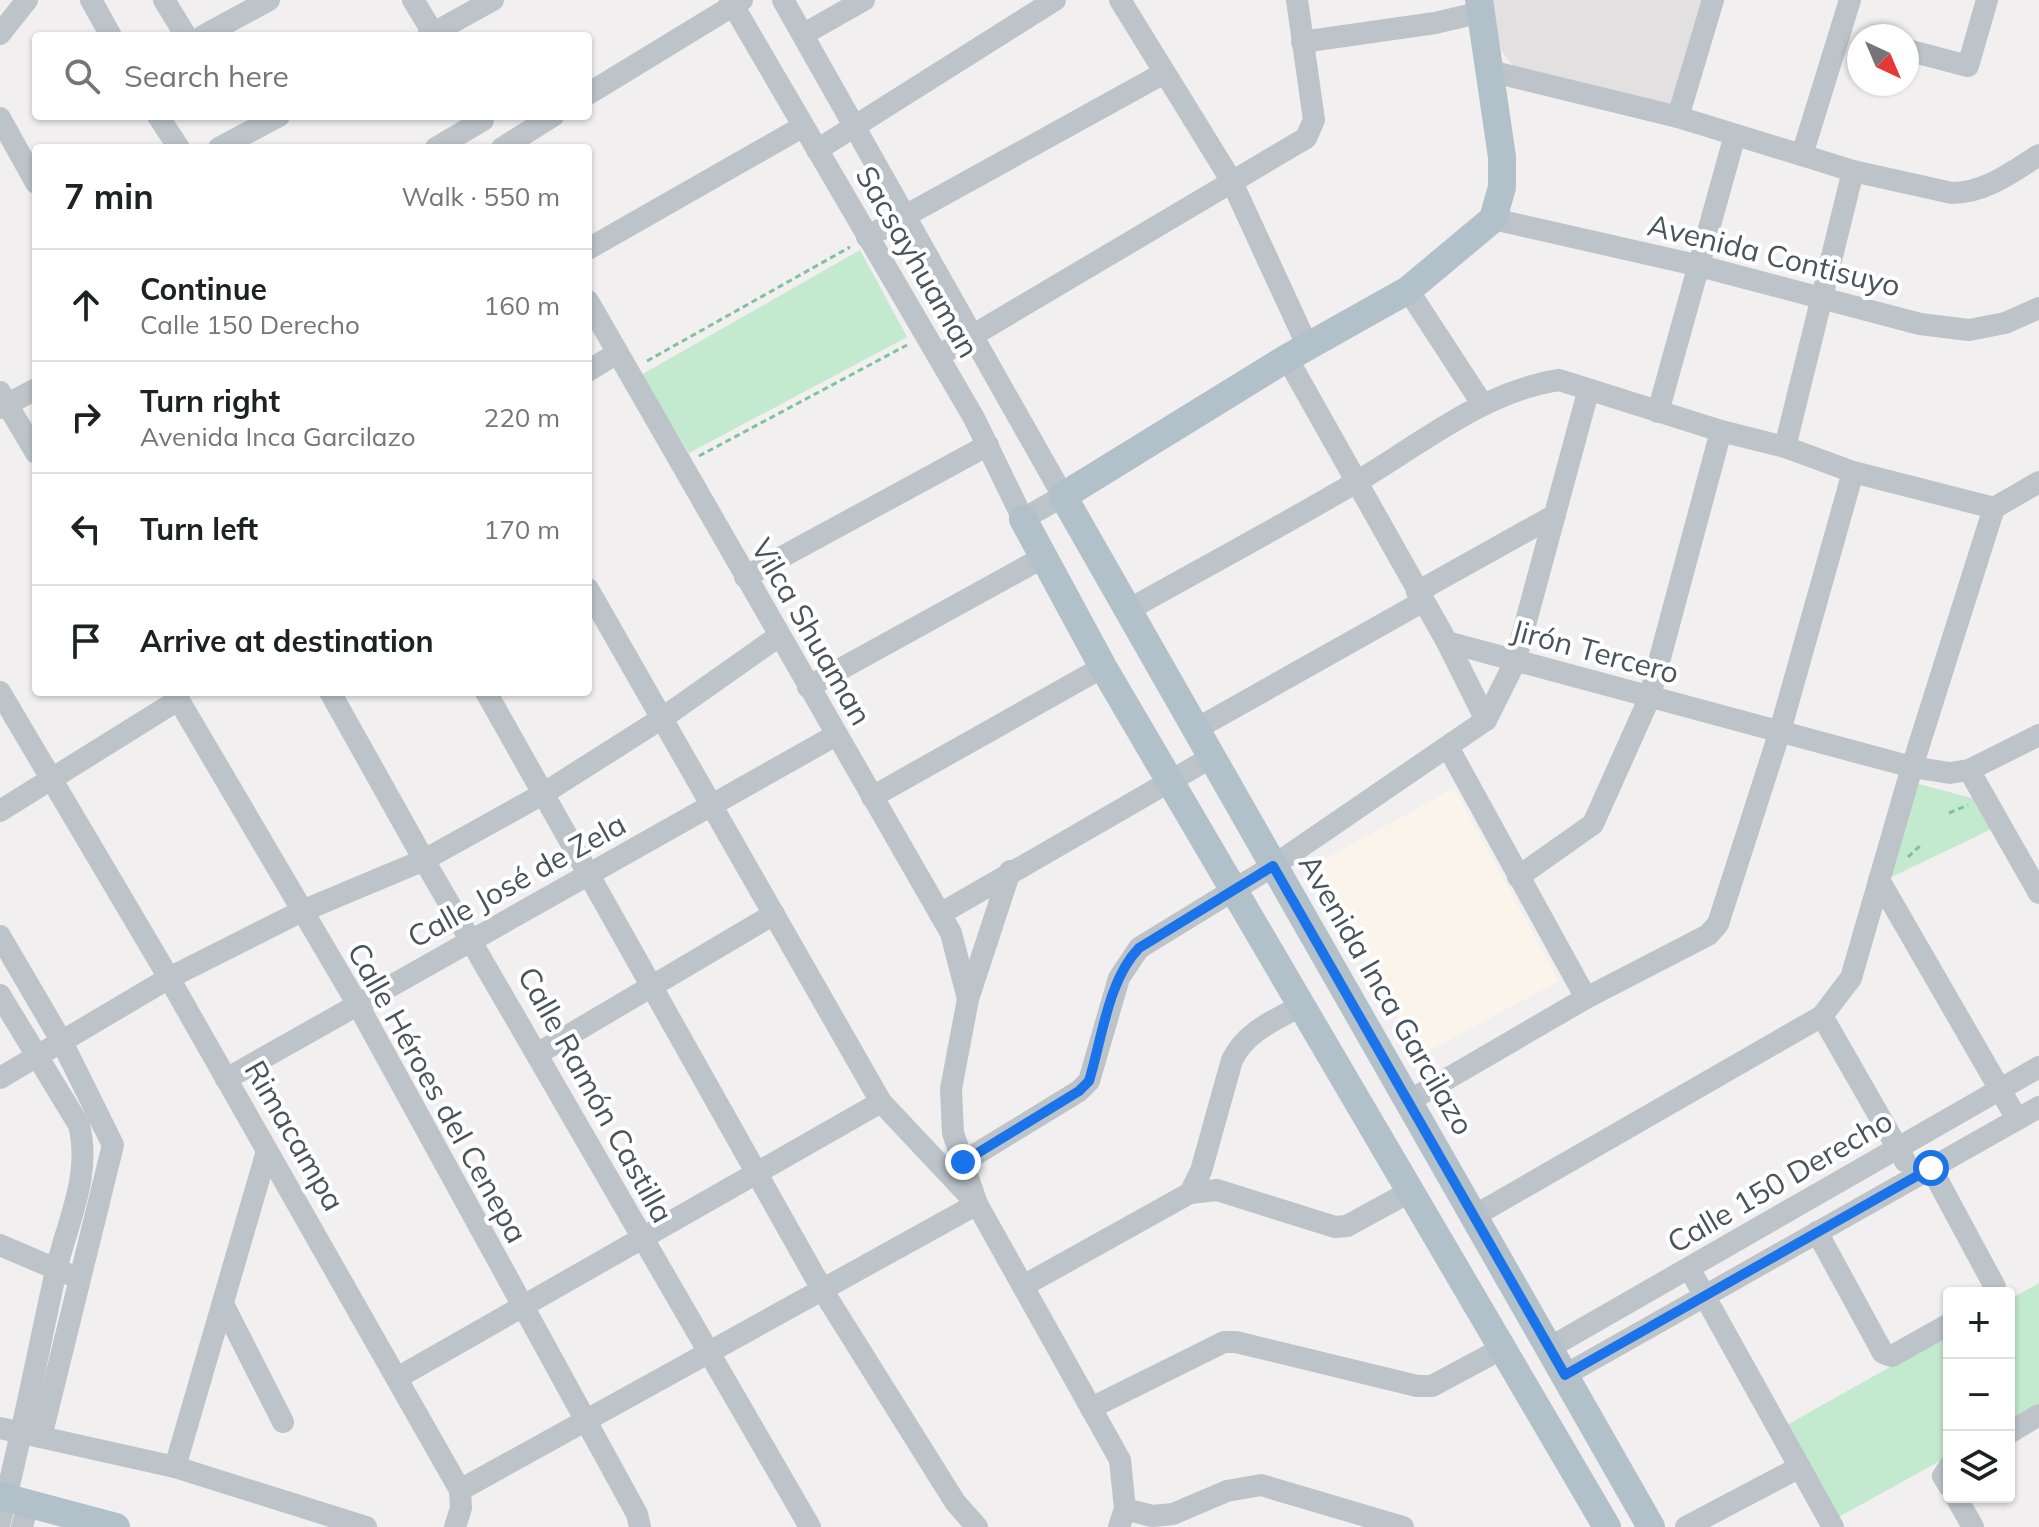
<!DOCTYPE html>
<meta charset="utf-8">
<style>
:root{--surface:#fff;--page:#f6f6f6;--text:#202124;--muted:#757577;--line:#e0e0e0}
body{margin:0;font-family:Mulish,sans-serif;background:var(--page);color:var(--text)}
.controls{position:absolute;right:24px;bottom:24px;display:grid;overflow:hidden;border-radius:8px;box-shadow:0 2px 6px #0004}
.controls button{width:72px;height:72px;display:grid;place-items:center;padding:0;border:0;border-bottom:2px solid var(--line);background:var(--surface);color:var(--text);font:40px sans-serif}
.compass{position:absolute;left:1847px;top:24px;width:72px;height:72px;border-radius:50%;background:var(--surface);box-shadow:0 2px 6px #0004;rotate:136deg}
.stop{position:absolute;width:24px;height:24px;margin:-18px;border:6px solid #1a73e8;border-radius:50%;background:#fff}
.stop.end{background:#1a73e8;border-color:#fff;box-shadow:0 2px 8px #0008}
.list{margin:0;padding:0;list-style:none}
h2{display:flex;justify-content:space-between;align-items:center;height:104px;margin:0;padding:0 32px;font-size:34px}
h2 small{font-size:26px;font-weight:400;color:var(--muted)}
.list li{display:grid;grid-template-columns:52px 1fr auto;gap:24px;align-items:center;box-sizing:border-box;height:112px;padding:0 32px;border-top:2px solid var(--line)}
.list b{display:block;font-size:30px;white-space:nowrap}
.list p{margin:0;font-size:26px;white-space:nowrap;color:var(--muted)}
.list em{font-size:26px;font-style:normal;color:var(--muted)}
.icon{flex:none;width:44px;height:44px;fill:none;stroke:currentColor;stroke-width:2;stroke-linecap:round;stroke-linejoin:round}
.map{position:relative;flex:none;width:2039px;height:1527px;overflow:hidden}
.search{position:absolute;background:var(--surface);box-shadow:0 2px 6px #0004;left:32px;top:32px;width:560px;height:88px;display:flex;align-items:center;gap:20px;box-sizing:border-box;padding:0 28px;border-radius:8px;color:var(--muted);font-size:30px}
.panel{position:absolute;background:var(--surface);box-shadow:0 2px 6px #0004;left:32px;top:144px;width:560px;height:552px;border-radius:8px}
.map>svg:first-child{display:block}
.commercial{fill:#faf4ea}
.education{fill:#e2e0e0}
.green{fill:#c3e9ce}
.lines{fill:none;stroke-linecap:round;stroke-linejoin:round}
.path{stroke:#7fc39b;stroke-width:3;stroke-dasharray:6 4;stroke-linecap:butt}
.minor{stroke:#bcc4ca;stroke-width:22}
.major{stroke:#b2c0ca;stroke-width:28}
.route{stroke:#1a73e8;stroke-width:10}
.labels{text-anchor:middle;stroke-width:8;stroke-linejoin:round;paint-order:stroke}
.street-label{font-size:30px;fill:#49535a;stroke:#fff}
</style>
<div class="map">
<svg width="2039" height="1527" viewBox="0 0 2039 1527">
<rect width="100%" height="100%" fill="#f1efef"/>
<polygon class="commercial" points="1454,788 1559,981 1418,1057 1314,865"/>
<polygon class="education" points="1491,0 1712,0 1669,110 1515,68 1501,50"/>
<g class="green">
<polygon points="860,250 907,337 689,453 641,375"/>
<polygon points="1915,783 1979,800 1994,828 1885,880"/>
<polygon points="2039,1283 2039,1407 2009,1423 2009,1300"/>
<polygon points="1949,1334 1949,1456 1835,1519 1785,1426"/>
</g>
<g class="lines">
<g class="path">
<polyline points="647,361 850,247"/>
<polyline points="699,456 907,345"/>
<polyline points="1949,813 1968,805"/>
<polyline points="1908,857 1922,844"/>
</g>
<g class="minor">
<polyline points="91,0 111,36"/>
<polyline points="164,0 186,36"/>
<polyline points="413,0 435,36"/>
<polyline points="730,0 974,418 1023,519 1063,496 783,0"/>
<polyline points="1120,0 1231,180 1308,347"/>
<polyline points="0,34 27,0"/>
<polyline points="804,34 864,0"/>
<polyline points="203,36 269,0"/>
<polyline points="428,36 493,0"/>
<polyline points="1302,42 1435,23 1482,12"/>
<polyline points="1907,50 1968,66 1987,0"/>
<path d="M1490,71L1678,117L1853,171L1952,193C1985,193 2012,172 2039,155"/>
<polyline points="588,94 742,0"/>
<polyline points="158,116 179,148"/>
<polyline points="1678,117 1713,0"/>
<polyline points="0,118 36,183"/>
<polyline points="219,148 279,116"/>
<polyline points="436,148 483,120"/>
<polyline points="502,148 553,116"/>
<polyline points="817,150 1055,0"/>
<polyline points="1802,155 1850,0"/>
<polyline points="1493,219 1696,265 1920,324 1969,330 2005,323 2039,308"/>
<polyline points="867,237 1164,73"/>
<polyline points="588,249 802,127"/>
<polyline points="1408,290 1483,405"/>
<polyline points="588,301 951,933 968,999"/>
<polyline points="938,356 1306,138 1314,120 1297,0"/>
<polyline points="1287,358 1447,642 1912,767 1950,773 1969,770 2039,735"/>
<polyline points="588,371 617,353"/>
<polyline points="0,392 36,453"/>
<polyline points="0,408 36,389"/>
<polyline points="1658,412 1735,135"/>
<polyline points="1785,447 1853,171"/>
<polyline points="745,577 988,445"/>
<polyline points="1417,592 1555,515"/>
<path d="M1128,610C1204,567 1282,526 1358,481C1421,444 1484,391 1559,380L1721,431L1785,447L1853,472L1994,508L2039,482"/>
<polyline points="1447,642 1486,720"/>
<polyline points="808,687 1042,558"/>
<polyline points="0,692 169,978 460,1490 461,1508 455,1527"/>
<polyline points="174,692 358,1005 637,1514 640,1527"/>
<polyline points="330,692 424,860 810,1527"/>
<polyline points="486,692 823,1291 955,1502 977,1527"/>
<polyline points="1196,729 1422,602"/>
<polyline points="1448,747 1586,998"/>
<polyline points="1969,770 2039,893"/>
<polyline points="872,797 1103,667"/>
<polyline points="0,811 178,700"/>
<polyline points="1010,871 968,999 951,1089 953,1133 977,1204 1120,1460 1125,1509 1119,1527"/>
<polyline points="1518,877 1593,824 1649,699 1721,431"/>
<polyline points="1879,880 2017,1119"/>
<polyline points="940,914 1212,757"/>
<polyline points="0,936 62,1042 113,1145 41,1437"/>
<path d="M0,995L79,1125C92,1177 66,1224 55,1275C37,1357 21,1440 0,1522"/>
<polyline points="1822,1016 1905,1161"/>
<polyline points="537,1054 774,914"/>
<polyline points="0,1078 169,978 300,912 424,860 541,795 664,717 779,636"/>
<polyline points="226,1079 836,735"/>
<polyline points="1409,1101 1586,998 1708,935 1718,924 1780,731 1853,472"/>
<polyline points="963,1162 1079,1091 1089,1081 1119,978 1139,948 1273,866 1486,720 1515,662 1588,392"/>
<polyline points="1931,1168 1995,1287 1995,1293"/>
<polyline points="1190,1193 1217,1190 1335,1227 1347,1226 1411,1191"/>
<polyline points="1474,1216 1822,1016 1851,978 1912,767 1994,508"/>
<polyline points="1817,1232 1883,1353 1892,1356 1949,1324"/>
<polyline points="0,1245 68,1274"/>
<polyline points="1689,1268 1833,1527"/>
<path d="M1023,1286L1190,1193L1201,1171L1232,1060C1246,1031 1275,1020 1303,1005"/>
<polyline points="223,1304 283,1422"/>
<polyline points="1549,1348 2039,1067"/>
<polyline points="1565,1375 2039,1107"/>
<polyline points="397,1378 881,1102"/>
<polyline points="1091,1408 1224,1342 1236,1342 1417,1386 1432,1386 1503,1348"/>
<polyline points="0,1428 175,1467 366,1527"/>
<polyline points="2009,1433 2039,1415"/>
<polyline points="175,1467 267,1151"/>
<polyline points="1949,1467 1943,1476 1949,1486"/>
<polyline points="460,1490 977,1204 881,1102 588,589"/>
<polyline points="1956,1497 1973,1527"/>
<polyline points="1125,1509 1152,1516 1173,1514 1227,1491 1261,1485 1403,1527"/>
<polyline points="22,1527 28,1504"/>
<polyline points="1686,1527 1800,1467"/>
</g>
<g class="major">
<polyline points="1479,0 1502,157 1502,187 1493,219 1408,290 1287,358 1063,496 1651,1527"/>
<polyline points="1023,519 1103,667 1607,1527"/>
<polyline points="0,1496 116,1527"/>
</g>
</g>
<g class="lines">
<path class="route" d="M963,1162L1079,1091L1089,1081C1102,1039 1108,980 1139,948L1273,866L1565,1375L1931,1168"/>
</g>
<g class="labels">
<g class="street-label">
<text transform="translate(1774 256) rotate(14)" y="10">Avenida Contisuyo</text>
<text transform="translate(917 262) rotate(60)" y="10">Sacsayhuaman</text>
<text transform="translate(811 632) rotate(60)" y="10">Vilca Shuaman</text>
<text transform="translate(1595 652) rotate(15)" y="10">Jirón Tercero</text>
<text transform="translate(517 881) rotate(-29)" y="10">Calle José de Zela</text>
<text transform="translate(1386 995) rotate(60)" y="10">Avenida Inca Garcilazo</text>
<text transform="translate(437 1093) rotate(61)" y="10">Calle Héroes del Cenepa</text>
<text transform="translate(595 1095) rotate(61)" y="10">Calle Ramón Castilla</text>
<text transform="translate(294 1136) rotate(60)" y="10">Rimacampa</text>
<text transform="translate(1780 1182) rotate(-30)" y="10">Calle 150 Derecho</text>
</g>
</g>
</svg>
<div class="controls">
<button>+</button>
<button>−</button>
<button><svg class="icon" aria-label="layers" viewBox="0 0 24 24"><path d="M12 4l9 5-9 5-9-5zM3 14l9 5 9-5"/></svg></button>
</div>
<svg class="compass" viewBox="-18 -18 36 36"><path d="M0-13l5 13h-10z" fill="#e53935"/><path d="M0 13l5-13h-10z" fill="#757577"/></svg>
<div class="stop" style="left:1931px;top:1168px"></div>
<div class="stop end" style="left:963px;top:1162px"></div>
<div class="search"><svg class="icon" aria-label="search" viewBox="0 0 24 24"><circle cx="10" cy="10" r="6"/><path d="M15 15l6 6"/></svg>Search here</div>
<section class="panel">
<h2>7 min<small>Walk · 550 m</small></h2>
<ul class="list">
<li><svg class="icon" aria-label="ahead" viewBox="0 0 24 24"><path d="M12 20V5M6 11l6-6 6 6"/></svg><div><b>Continue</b><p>Calle 150 Derecho</p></div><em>160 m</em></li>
<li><svg class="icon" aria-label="right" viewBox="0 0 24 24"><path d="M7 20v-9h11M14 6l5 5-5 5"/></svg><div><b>Turn right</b><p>Avenida Inca Garcilazo</p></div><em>220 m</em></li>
<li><svg class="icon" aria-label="left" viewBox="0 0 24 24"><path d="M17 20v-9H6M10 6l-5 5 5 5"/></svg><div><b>Turn left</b></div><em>170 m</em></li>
<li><svg class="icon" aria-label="arrive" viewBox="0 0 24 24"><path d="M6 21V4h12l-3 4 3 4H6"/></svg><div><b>Arrive at destination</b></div></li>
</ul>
</section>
</div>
